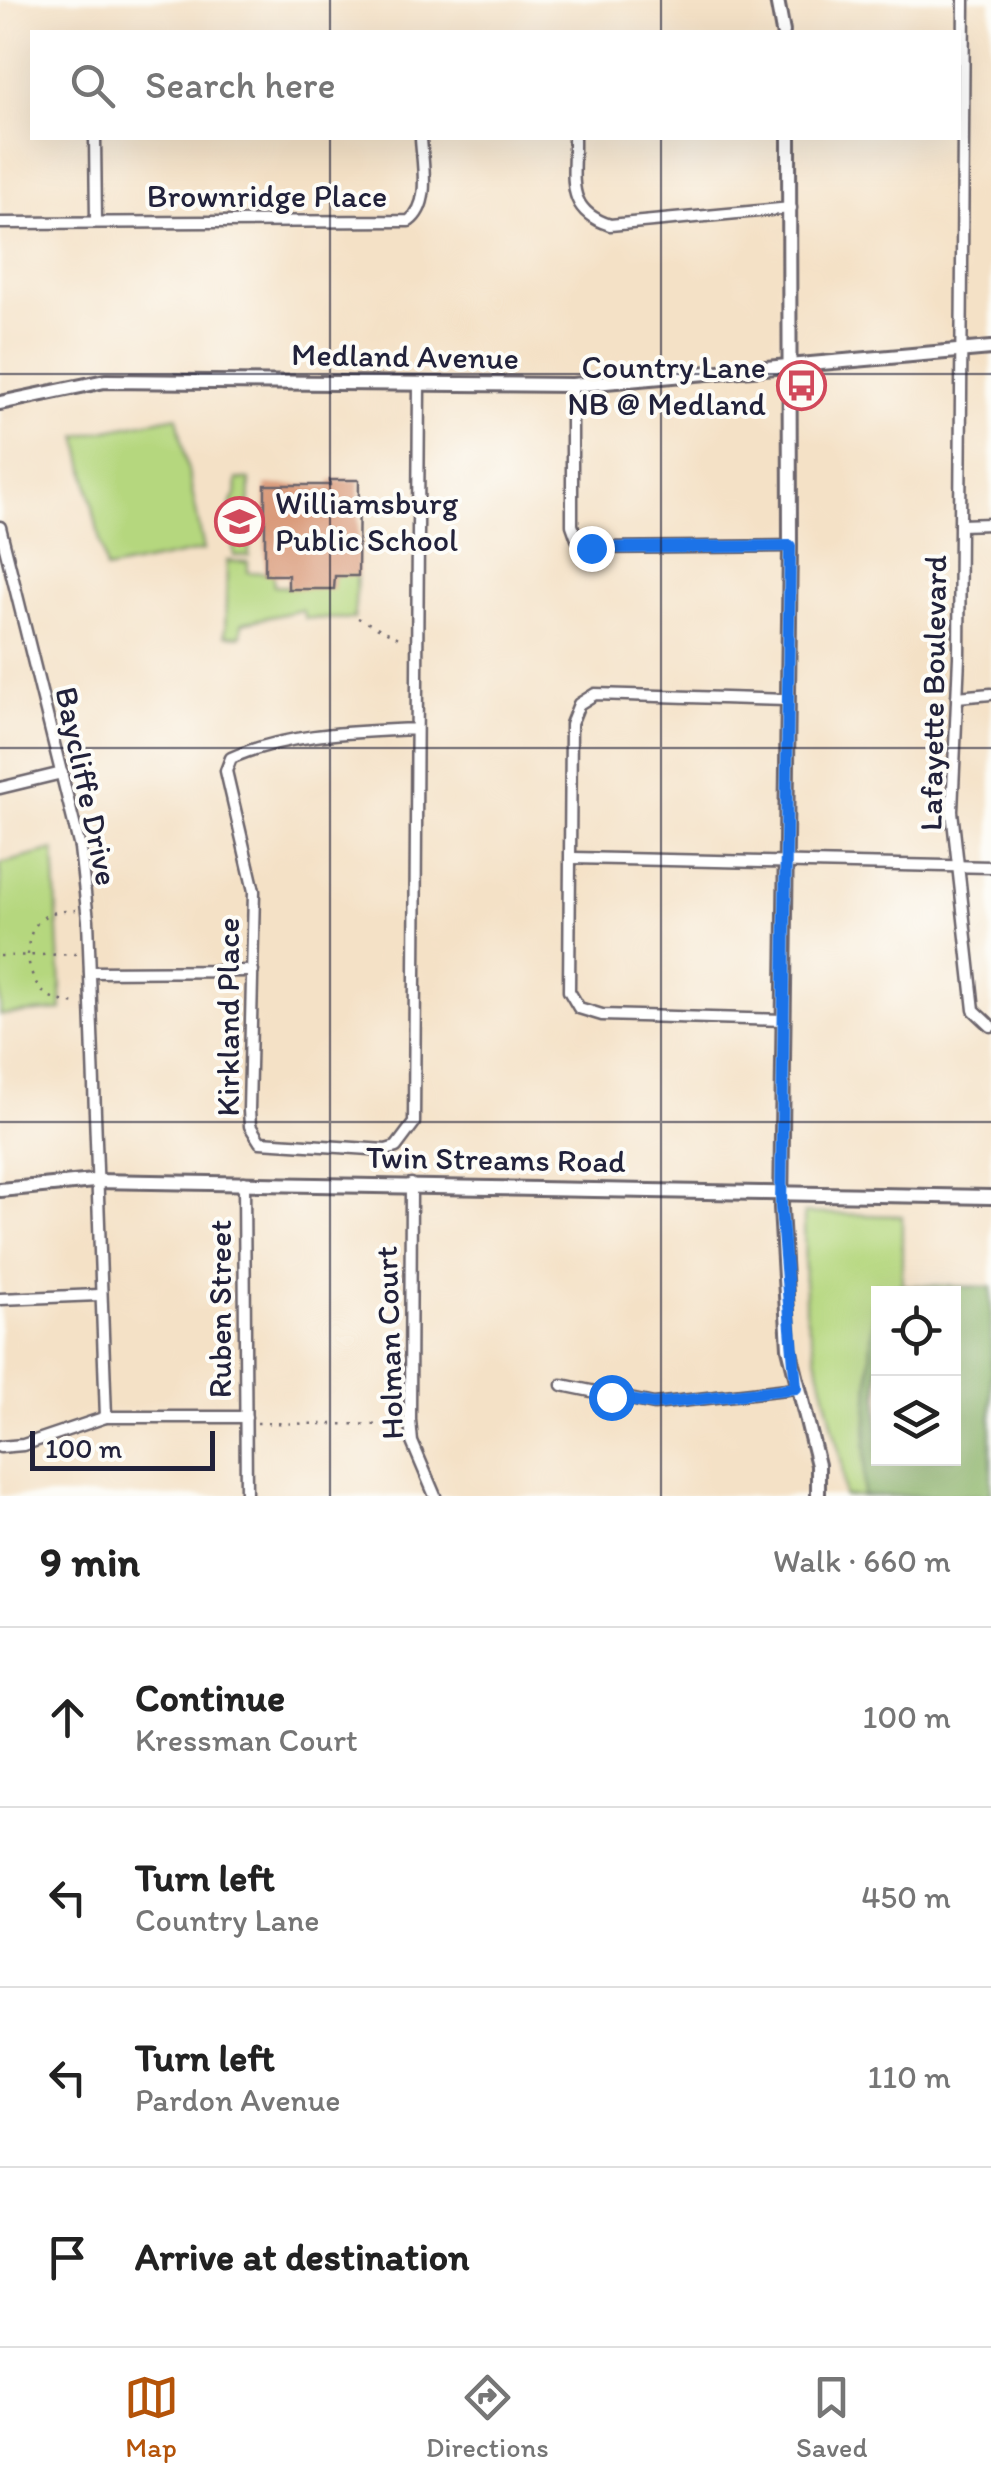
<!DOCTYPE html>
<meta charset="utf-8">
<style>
:root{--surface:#fff;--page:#f6f6f6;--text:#222;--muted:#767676;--line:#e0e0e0;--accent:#b45309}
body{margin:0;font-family:Itim,sans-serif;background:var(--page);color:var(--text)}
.controls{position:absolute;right:30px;bottom:30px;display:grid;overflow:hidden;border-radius:0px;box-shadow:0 10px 40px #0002}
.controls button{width:90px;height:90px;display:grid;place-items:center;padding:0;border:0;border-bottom:2px solid var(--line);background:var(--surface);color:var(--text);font:50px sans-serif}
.scale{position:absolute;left:30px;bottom:25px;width:185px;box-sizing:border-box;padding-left:10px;border:5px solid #22223b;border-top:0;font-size:28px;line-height:35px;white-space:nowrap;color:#22223b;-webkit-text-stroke:8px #fdfcf7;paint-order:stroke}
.stop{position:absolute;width:30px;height:30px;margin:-22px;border:8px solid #1a73e8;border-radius:50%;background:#fff}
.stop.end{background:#1a73e8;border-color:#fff;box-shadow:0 2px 10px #0008}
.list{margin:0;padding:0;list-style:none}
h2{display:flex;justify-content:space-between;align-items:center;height:130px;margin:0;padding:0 40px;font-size:42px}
h2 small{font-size:32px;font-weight:400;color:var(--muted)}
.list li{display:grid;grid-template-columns:65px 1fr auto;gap:30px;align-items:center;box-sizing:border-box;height:180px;padding:0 40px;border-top:2px solid var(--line)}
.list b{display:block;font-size:38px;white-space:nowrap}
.list p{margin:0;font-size:32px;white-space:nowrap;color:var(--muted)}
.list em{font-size:32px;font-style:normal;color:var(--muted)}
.icon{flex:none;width:55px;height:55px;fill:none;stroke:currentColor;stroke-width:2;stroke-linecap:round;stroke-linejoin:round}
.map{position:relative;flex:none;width:991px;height:1496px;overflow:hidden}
.search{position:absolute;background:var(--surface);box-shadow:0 10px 40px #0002;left:30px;right:30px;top:30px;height:110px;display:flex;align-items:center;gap:25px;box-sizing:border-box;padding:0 35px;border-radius:0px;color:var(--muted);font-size:38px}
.sheet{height:850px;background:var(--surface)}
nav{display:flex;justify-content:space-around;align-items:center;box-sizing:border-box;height:140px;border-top:2px solid var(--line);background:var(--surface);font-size:28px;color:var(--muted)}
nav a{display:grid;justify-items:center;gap:5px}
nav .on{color:var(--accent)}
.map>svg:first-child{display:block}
.green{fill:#b5d77e;stroke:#6c7c5c;stroke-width:2.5;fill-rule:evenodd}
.forest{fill:#90b86d;stroke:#596d54;stroke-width:2.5;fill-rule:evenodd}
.building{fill:#d99978}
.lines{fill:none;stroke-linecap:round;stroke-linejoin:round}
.minor-casing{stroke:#6c656c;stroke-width:15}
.tertiary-casing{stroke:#6c656c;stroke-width:18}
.path{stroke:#6c656c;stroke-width:2.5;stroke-dasharray:2.5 8;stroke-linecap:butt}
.minor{stroke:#fff;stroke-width:10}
.tertiary{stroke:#fff;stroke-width:12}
.route{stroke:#1a73e8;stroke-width:12}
.grid{fill:none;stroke:#22223b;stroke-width:2.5;stroke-opacity:0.55}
.labels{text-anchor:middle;stroke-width:8;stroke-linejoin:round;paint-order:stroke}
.street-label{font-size:32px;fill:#22223b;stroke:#fdfcf7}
.poi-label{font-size:32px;fill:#22223b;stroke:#fdfcf7;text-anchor:end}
</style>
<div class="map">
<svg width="991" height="1496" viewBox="0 0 991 1496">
<rect width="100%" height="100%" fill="#fdfcf7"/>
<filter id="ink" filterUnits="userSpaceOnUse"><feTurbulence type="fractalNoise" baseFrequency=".01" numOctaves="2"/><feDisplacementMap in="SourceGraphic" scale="20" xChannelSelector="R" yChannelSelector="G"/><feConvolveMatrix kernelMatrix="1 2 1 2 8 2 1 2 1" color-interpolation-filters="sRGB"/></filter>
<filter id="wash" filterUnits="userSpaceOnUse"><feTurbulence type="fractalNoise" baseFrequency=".0048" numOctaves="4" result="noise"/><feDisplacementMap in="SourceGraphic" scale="40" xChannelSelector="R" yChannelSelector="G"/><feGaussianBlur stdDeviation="2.25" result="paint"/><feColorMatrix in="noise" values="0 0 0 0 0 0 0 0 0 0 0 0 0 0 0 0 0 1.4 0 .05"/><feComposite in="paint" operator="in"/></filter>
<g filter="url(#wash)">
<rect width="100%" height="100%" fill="#f4e1c6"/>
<g class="green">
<polygon points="177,416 204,550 106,570 78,436"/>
<polygon points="237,479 250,480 249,556 234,556 230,505 236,495"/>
<polygon points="227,561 248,562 248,572 273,573 274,586 328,588 329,573 357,574 354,619 305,618 302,610 242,623 241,636 225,635"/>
<polygon points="54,850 62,1010 0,1015 0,864"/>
<path d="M804,1213L902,1216V1285L991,1287V1496H844L842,1464L805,1311ZM878,1294H954V1458H878Z"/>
</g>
<path class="forest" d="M874,1285L991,1287V1496H863ZM878,1294H954V1458H878Z"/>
<g id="blocks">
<polygon class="building" points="330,480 359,480 358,576 335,576 334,589 288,589 288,575 265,575 265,485 330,485"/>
</g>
</g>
<g filter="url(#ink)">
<use href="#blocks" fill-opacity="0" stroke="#6c656c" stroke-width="2.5"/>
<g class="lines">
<defs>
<g id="minor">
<polyline points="964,0 959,657 952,811 974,1010 991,1026"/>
<polyline points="95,138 96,221"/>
<path d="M574,138C575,179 564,210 610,225L791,208"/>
<path d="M0,223L409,221C432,204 422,164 421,138"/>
<polyline points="572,385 572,525 577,539 591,548 790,546"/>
<polyline points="960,525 991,524"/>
<polyline points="0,527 80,848 88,920 106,1417"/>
<polyline points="957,697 991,694"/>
<path d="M415,729C355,732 287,733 231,758L226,771L254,891L249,1110L250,1126L260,1142L386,1150L396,1147L414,1123L419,384"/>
<polyline points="0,788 62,773"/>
<polyline points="573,858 991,867"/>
<polyline points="90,972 253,971"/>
<polyline points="784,1020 602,1015 579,1008 569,991 571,724 579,704 595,694 787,700"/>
<polyline points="244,1182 246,1496"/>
<polyline points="411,1184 410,1420 412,1442 435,1496"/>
<polyline points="0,1299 99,1295"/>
<polyline points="562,1385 654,1404 796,1388"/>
<polyline points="0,1447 23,1445 106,1417 246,1417"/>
</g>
<g id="tertiary">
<polyline points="777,0 783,32"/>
<polyline points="789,138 790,546 781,1208 789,1348 818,1465 818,1496"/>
<polyline points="0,403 105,381 572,385 991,348"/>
<polyline points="0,1190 94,1181 991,1197"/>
</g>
</defs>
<use href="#minor" class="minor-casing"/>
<use href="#tertiary" class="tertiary-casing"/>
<g class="path">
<polyline points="358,618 399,638"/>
<path d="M76,910C66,911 52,911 44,917C21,933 25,972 42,991C52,1001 67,1002 80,1005"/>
<polyline points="0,956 78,954"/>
<polyline points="257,1423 399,1425"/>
</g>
<use href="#minor" class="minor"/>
<use href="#tertiary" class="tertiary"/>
</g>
</g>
<g class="lines" filter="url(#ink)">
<polyline class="route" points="591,548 790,546 781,1208 796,1388 654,1404 611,1397"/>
</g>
<path class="grid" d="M330,0V32M661,0V32M330,138V1496M661,138V1496M0,374H991M0,748H991M0,1122H991"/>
<defs>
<symbol id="bus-ring" viewBox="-11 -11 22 22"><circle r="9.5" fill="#fdfcf7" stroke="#d1495b" stroke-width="1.5"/><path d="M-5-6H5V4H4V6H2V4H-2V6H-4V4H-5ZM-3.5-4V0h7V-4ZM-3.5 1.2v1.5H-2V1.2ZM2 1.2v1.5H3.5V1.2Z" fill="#d1495b"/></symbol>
<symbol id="school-ring" viewBox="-11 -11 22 22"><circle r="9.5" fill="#fdfcf7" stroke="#d1495b" stroke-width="1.5"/><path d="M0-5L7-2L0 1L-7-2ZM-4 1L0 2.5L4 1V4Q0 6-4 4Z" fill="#d1495b"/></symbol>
</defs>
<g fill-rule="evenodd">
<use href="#bus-ring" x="774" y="358" width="55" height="55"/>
<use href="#school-ring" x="212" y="494" width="55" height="55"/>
</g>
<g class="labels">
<g class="street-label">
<text x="267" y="207">Brownridge Place</text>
<text transform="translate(405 356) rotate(1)" y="11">Medland Avenue</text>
<text transform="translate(933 693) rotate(-89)" y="11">Lafayette Boulevard</text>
<text transform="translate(87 786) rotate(78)" y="11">Baycliffe Drive</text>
<text transform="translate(228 1017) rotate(-90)" y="11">Kirkland Place</text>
<text transform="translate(496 1159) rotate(1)" y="11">Twin Streams Road</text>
<text transform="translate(220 1309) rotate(-90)" y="11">Ruben Street</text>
<text transform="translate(389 1343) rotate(-92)" y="11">Holman Court</text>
</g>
<g class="poi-label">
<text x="766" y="378">Country Lane<tspan x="766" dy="37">NB @ Medland</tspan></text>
<text x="275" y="514" text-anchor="start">Williamsburg<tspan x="275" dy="37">Public School</tspan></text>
</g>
</g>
</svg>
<div class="controls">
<button><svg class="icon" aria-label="locate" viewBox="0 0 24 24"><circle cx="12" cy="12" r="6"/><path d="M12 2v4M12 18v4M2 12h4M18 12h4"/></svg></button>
<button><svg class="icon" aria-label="layers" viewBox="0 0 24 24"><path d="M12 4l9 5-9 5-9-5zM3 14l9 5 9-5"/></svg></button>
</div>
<div class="scale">100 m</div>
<div class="stop" style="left:611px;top:1397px"></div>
<div class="stop end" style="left:591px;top:548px"></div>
<div class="search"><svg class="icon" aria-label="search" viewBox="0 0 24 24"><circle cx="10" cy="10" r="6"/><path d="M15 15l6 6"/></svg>Search here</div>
</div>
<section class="sheet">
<h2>9 min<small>Walk · 660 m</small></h2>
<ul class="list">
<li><svg class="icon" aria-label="ahead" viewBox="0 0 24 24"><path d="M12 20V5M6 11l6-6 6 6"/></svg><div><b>Continue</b><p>Kressman Court</p></div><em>100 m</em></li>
<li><svg class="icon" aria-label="left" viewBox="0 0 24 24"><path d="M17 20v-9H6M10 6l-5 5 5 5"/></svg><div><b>Turn left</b><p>Country Lane</p></div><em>450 m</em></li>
<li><svg class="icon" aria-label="left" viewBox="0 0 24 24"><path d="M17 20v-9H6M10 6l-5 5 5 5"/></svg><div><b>Turn left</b><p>Pardon Avenue</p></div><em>110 m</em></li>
<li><svg class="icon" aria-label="arrive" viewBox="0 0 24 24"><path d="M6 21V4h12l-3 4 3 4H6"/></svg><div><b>Arrive at destination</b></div></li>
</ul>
</section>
<nav>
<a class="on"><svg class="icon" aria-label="map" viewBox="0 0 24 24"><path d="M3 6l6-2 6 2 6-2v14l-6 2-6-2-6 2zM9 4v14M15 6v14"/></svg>Map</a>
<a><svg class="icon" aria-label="directions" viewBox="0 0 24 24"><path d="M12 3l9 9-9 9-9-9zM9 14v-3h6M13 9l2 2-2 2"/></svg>Directions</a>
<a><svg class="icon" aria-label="saved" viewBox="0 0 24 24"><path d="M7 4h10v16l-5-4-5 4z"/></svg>Saved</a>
</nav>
